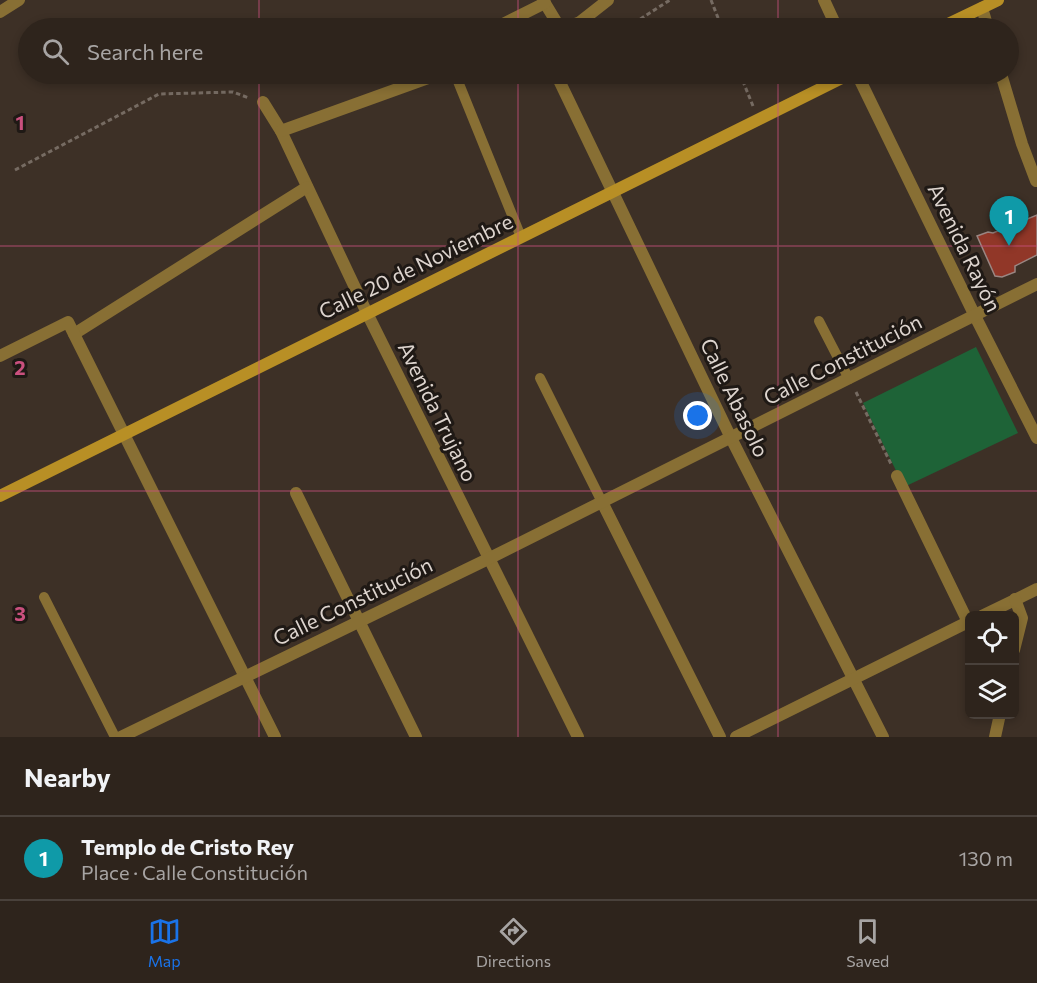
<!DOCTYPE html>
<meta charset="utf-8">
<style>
:root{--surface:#2e241c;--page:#3a3029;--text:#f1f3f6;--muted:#a7a4a3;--line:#49413b;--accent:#1a73e8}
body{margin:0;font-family:Commissioner,sans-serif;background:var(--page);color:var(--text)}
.controls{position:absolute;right:18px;bottom:18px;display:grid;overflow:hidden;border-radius:9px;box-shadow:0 3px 9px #0003}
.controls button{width:54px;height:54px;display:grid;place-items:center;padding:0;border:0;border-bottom:2px solid var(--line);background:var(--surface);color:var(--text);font:30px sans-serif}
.you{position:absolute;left:698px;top:416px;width:21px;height:21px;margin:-15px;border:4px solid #fff;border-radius:50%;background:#1a73e8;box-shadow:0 0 0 9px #1a73e833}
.badge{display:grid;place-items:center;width:39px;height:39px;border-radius:50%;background:var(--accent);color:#fff;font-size:20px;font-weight:700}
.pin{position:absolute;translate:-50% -50px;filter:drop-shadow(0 2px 3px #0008)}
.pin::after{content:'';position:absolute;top:32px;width:21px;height:18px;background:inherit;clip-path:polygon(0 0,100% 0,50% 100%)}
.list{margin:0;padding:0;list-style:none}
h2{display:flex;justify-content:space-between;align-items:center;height:78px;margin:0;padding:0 24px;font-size:26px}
h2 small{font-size:20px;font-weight:400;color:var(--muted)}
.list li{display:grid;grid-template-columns:39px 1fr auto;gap:18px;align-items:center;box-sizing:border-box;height:84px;padding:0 24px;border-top:2px solid var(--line)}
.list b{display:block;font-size:22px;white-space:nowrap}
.list p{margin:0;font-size:20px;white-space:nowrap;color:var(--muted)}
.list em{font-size:20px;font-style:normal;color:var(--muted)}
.icon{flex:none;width:33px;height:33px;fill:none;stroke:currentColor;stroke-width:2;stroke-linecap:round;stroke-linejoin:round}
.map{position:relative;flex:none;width:1037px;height:737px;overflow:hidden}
.search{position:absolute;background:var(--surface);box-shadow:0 3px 9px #0003;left:18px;right:18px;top:18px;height:66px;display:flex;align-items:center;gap:15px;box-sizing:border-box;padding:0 21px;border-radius:33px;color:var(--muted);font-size:22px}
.sheet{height:162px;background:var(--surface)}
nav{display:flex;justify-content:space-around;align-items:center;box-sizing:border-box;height:84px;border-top:2px solid var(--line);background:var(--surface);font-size:16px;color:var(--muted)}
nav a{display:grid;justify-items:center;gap:3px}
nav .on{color:var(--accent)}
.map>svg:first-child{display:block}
.green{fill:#1e6337}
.building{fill:#913728;stroke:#9a8682;stroke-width:1.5}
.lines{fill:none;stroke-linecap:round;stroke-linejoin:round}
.path{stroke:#766b62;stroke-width:3;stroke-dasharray:4.5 3;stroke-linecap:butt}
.lane{stroke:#886f34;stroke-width:10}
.street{stroke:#886f34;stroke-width:12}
.secondary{stroke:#b88f25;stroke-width:12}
.grid{fill:none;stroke:#ca507e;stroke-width:1.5;stroke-opacity:0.55}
.labels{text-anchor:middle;stroke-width:6;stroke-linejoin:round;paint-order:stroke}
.street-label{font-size:21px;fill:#ddd4ce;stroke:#1f1915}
.grid-label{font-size:20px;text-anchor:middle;font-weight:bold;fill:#ca507e;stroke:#1f1915;stroke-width:6;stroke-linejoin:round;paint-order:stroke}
</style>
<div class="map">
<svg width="1037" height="737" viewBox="0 0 1037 737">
<rect width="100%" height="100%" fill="#3d3026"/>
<polygon class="green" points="976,347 1018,433 904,487 863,403"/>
<polygon class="building" points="1037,215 1037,255 1015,266 1015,272 1002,277 995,276 977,236 988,232 993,233"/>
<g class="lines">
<g class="path">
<polyline points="711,0 722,28"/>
<polyline points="634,23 670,0"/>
<polyline points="740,74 753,106"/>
<polyline points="15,170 159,94 233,92 249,98"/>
<polyline points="856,392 891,464"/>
</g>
<g class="lane">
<polyline points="455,74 521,237"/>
<polyline points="819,321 849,379"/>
<polyline points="540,378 602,502"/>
<polyline points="44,597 115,737"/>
</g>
<g class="street">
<polyline points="543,0 557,23 565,28 580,22 608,0"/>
<polyline points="824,0 837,28"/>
<polyline points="982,8 988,28"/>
<polyline points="0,12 19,0"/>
<polyline points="495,28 545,3"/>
<polyline points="556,74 731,438 883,737"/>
<polyline points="857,74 975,316 1037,438"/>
<polyline points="1001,74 1022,144 1036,181"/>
<polyline points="263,102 281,131 367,313 578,737"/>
<polyline points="281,131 439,74"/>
<polyline points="74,334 307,187"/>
<polyline points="0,356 68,322 275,737"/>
<polyline points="897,476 968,622"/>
<polyline points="296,493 416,737"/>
<polyline points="602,502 720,737"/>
<polyline points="982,616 1037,589"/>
<polyline points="1014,650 1022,618 1015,599"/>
<polyline points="121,737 488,559 1037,284"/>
<polyline points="736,737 970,621"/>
<polyline points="995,737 1000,714"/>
</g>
<g class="secondary">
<polyline points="940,28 998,0"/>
<polyline points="0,496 850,74"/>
</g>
</g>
<path class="grid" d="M259,0V28M518,0V28M778,0V28M259,74V737M518,74V737M778,74V737M0,246H1037M0,491H1037"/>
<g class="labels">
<g class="street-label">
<text transform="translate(964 248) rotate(64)" y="7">Avenida Rayón</text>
<text transform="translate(416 267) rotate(-26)" y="7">Calle 20 de Noviembre</text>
<text transform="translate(843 360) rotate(-27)" y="7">Calle Constitución</text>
<text transform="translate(734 398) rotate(64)" y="7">Calle Abasolo</text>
<text transform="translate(437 412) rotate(64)" y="7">Avenida Trujano</text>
<text transform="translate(353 602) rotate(-26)" y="7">Calle Constitución</text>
</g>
</g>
<g class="grid-label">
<text x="20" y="130">1</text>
<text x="20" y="375">2</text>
<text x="20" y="621">3</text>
</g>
</svg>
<div class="controls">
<button><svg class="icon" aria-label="locate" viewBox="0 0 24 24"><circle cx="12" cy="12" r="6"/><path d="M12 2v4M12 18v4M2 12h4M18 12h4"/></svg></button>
<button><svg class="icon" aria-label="layers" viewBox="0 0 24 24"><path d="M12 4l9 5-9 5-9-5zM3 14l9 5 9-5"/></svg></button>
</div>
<div class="you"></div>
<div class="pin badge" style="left:1009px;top:246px;background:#0f9aa8">1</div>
<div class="search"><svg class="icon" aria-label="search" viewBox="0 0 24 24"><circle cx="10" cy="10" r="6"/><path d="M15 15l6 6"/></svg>Search here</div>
</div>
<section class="sheet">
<h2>Nearby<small></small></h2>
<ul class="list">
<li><span class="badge" style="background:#0f9aa8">1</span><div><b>Templo de Cristo Rey</b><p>Place · Calle Constitución</p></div><em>130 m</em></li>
</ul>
</section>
<nav>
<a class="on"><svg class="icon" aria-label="map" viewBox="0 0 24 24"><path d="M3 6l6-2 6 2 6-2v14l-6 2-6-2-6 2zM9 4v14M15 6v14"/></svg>Map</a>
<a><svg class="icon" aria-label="directions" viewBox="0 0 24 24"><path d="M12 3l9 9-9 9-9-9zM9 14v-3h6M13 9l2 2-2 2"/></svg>Directions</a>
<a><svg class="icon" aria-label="saved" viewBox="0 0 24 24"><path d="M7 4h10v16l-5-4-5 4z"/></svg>Saved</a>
</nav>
